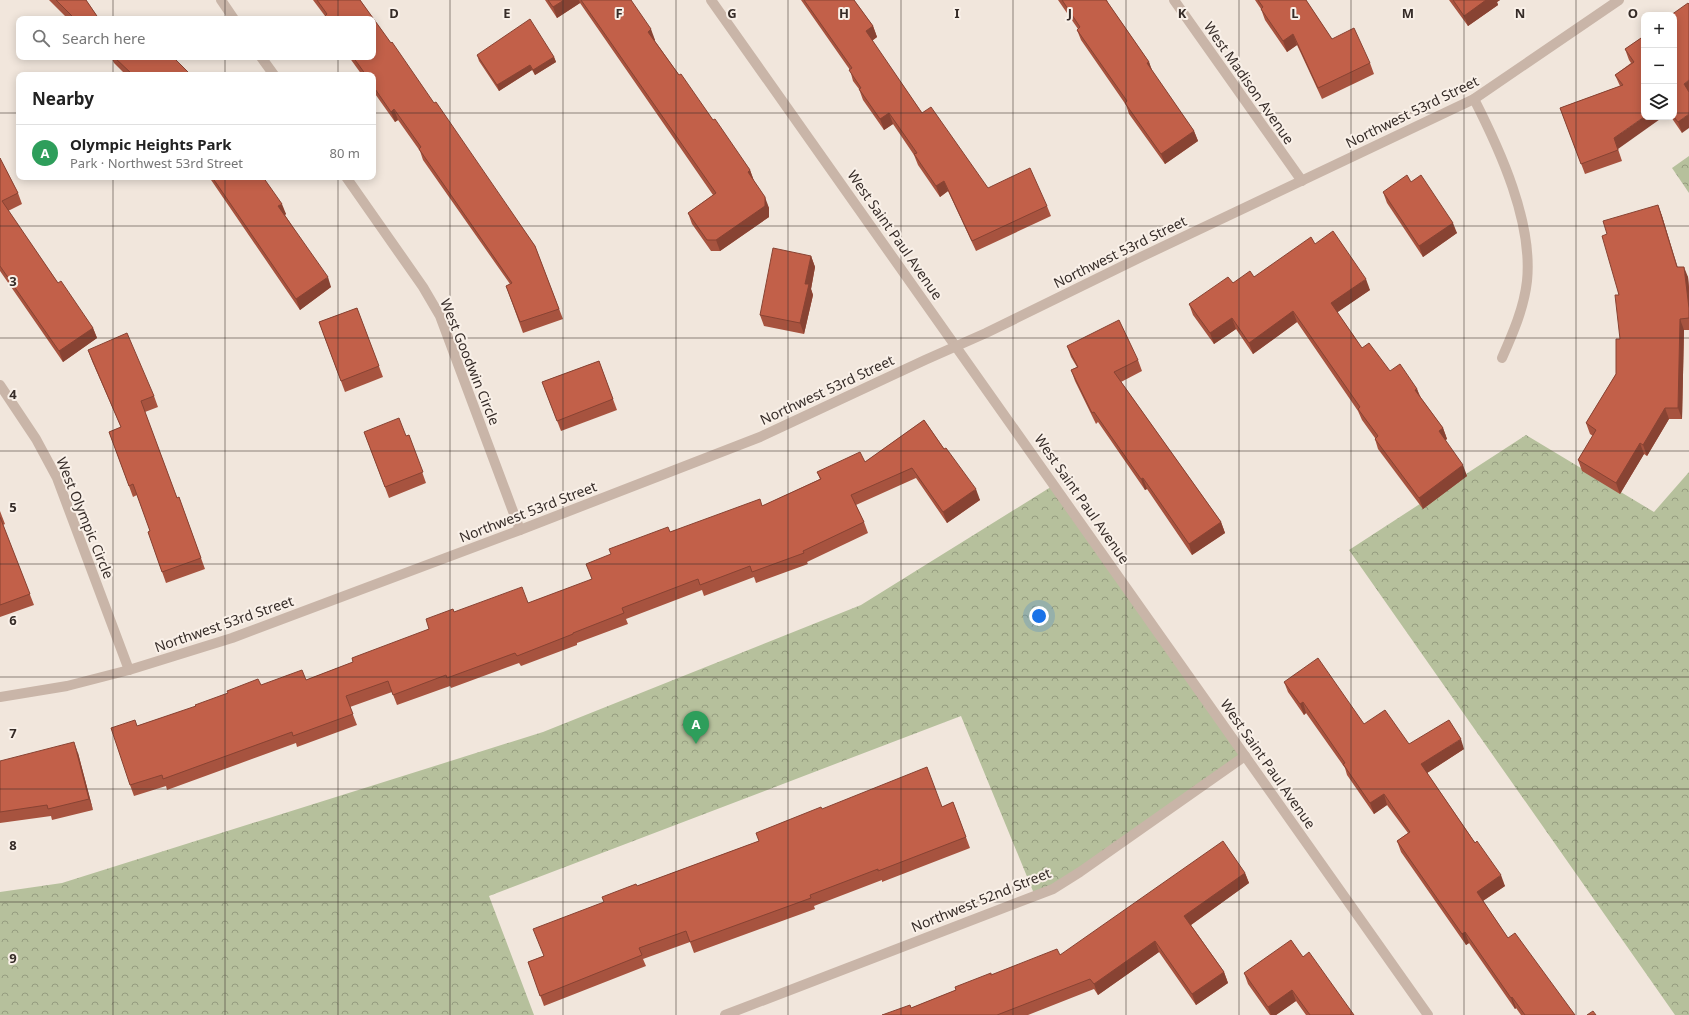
<!DOCTYPE html>
<meta charset="utf-8">
<style>
:root{--surface:#fff;--page:#f6f6f6;--text:#222;--muted:#767676;--line:#e0e0e0;--accent:#1f5556}
body{margin:0;font-family:"Noto Sans",sans-serif;background:var(--page);color:var(--text)}
.controls{position:absolute;right:12px;top:12px;display:grid;overflow:hidden;border-radius:8px;box-shadow:0 2px 10px #0003}
.controls button{width:36px;height:36px;display:grid;place-items:center;padding:0;border:0;border-bottom:1px solid var(--line);background:var(--surface);color:var(--text);font:20px sans-serif}
.you{position:absolute;left:1039px;top:616px;width:14px;height:14px;margin:-10px;border:3px solid #fff;border-radius:50%;background:#1a73e8;box-shadow:0 0 0 6px #1a73e833}
.badge{display:grid;place-items:center;width:26px;height:26px;border-radius:50%;background:var(--accent);color:#fff;font-size:13px;font-weight:700}
.pin{position:absolute;translate:-50% -33px;filter:drop-shadow(0 1px 2px #0008)}
.pin::after{content:'';position:absolute;top:21px;width:14px;height:12px;background:inherit;clip-path:polygon(0 0,100% 0,50% 100%)}
.list{margin:0;padding:0;list-style:none}
h2{display:flex;justify-content:space-between;align-items:center;height:52px;margin:0;padding:0 16px;font-size:17px}
h2 small{font-size:13px;font-weight:400;color:var(--muted)}
.list li{display:grid;grid-template-columns:26px 1fr auto;gap:12px;align-items:center;box-sizing:border-box;height:56px;padding:0 16px;border-top:1px solid var(--line)}
.list b{display:block;font-size:15px;white-space:nowrap}
.list p{margin:0;font-size:13px;white-space:nowrap;color:var(--muted)}
.list em{font-size:13px;font-style:normal;color:var(--muted)}
.icon{flex:none;width:22px;height:22px;fill:none;stroke:currentColor;stroke-width:2;stroke-linecap:round;stroke-linejoin:round}
.map{position:relative;flex:none;width:1689px;height:1015px;overflow:hidden}
.search{position:absolute;background:var(--surface);box-shadow:0 2px 10px #0003;left:16px;top:16px;width:360px;height:44px;display:flex;align-items:center;gap:10px;box-sizing:border-box;padding:0 14px;border-radius:8px;color:var(--muted);font-size:15px}
.panel{position:absolute;background:var(--surface);box-shadow:0 2px 10px #0003;left:16px;top:72px;width:360px;height:108px;border-radius:8px}
.map>svg:first-child{display:block}
.park{fill:url(#park-crowns)}
.lines{fill:none;stroke-linecap:round;stroke-linejoin:round}
.street{stroke:#c9b5a8;stroke-width:10}
.wall{fill:#a7533f}
.shaded-wall{fill:#884333}
.building{fill:#c26049;stroke:#884333}
.grid{fill:none;stroke:#362c28;stroke-width:1;stroke-opacity:0.55}
.labels{text-anchor:middle;stroke-width:4;stroke-linejoin:round;paint-order:stroke}
.street-label{font-size:14px;fill:#362c28;stroke:#f9f0e8}
.grid-label{font-size:13px;text-anchor:middle;font-weight:bold;fill:#362c28;stroke:#f9f0e8;stroke-width:4;stroke-linejoin:round;paint-order:stroke}
</style>
<div class="map">
<svg width="1689" height="1015" viewBox="0 0 1689 1015">
<defs>
<pattern id="park-crowns" width="20" height="18" patternUnits="userSpaceOnUse"><rect width="20" height="18" fill="#b6c09c"/><path d="M2 6a3 3 0 1 1 6 0M12 15a3 3 0 1 1 6 0" fill="none" stroke="#959c7f"/></pattern>
</defs>
<rect width="100%" height="100%" fill="#f1e6dc"/>
<g class="park">
<polygon points="1689,156 1689,193 1672,168"/>
<polygon points="1526,435 1654,512 1689,472 1689,1015 1675,1015 1349,550"/>
<polygon points="1054,485 1245,756 1080,872 1035,896 961,716 489,896 534,1015 0,1015 0,892 62,883 543,732 861,605"/>
</g>
<g class="lines">
<g class="street">
<polyline points="221,0 234,19"/>
<polyline points="711,0 1428,1015"/>
<polyline points="1174,0 1302,181"/>
<polyline points="261,57 274,75"/>
<path d="M1474,99C1500,150 1533,222 1527,281C1524,308 1513,333 1502,358"/>
<polyline points="346,177 423,287 440,316 520,530"/>
<polyline points="0,385 36,439 57,478 129,670"/>
<polyline points="0,697 67,686 129,670 232,638 520,530 760,437 925,360 986,333 1141,257 1474,99 1619,0"/>
<polyline points="725,1015 1053,889 1080,872 1245,756"/>
</g>
</g>
<g class="wall">
<polygon points="49,0 86,0 99,19 68,19"/>
<polygon points="313,0 360,0 535,246 563,319 523,333 506,286 510,284 423,160 420,151 398,120 395,122 373,91 373,75 362,75 349,57 373,57 373,19 326,19 325,16"/>
<polygon points="545,0 631,0 655,40 655,41 679,75 713,120 750,170 754,181 769,208 769,217 720,251 711,251 692,224 688,213 713,195 580,3 557,18"/>
<polygon points="801,0 854,0 873,26 877,37 872,41 922,113 988,188 1047,206 1051,216 976,251 948,191 940,197 918,165 914,155 893,124 884,130 863,100 859,89 853,81 850,70"/>
<polygon points="1058,0 1107,0 1108,3 1149,62 1152,71 1194,131 1198,141 1165,164 1129,114 1126,105 1081,40 1077,30 1078,29"/>
<polygon points="1255,0 1306,0 1332,39 1370,63 1374,74 1322,99 1297,45 1287,52 1265,20 1261,9"/>
<polygon points="1449,0 1500,0 1497,2 1498,5 1468,26"/>
<polygon points="1674,15 1682,133 1671,117 1674,117"/>
<polygon points="1644,36 1618,149 1622,161 1585,174 1560,108 1620,86 1615,75 1631,63 1629,60 1625,49"/>
<polygon points="477,55 554,57 556,62 535,75 532,70 499,91 479,61"/>
<polygon points="111,57 173,57 191,75 126,75 114,63"/>
<polygon points="0,158 18,193 22,204 8,211 58,283 93,328 97,338 63,362 0,271"/>
<polygon points="209,177 263,177 286,214 285,215 331,287 300,310"/>
<polygon points="1411,182 1457,233 1423,257 1387,203 1383,192"/>
<polygon points="1658,205 1662,216 1677,267 1688,277 1689,288 1689,330 1684,330 1682,419 1669,419 1647,456 1644,454 1620,494 1582,471 1578,460 1593,436 1590,434 1586,423 1616,374 1620,339 1619,295 1607,234"/>
<polygon points="1315,244 1370,290 1337,312 1362,348 1390,371 1417,389 1421,398 1443,428 1447,439 1445,440 1467,476 1423,509 1378,449 1375,439 1375,438 1362,420 1358,411 1297,322 1253,354 1236,329 1214,344 1193,315 1189,304 1233,283 1254,277"/>
<polygon points="811,256 815,267 811,289 813,295 804,334 764,326 760,315"/>
<polygon points="357,308 383,377 345,392 319,322"/>
<polygon points="1067,346 1138,360 1142,371 1121,382 1221,522 1225,533 1192,555 1147,489 1145,490 1098,422 1096,424 1075,381 1071,370 1077,367 1071,357"/>
<polygon points="88,350 154,396 158,407 145,412 177,498 179,497 205,569 166,583 148,532 150,531 137,495 133,497 109,432 121,427 92,361"/>
<polygon points="599,361 617,410 561,431 542,382"/>
<polygon points="924,420 980,500 947,523 916,478 856,505 864,522 868,533 807,562 808,564 756,583 754,577 704,596 702,590 626,619 628,624 577,643 577,645 521,666 519,663 451,688 450,686 397,705 392,692 350,707 357,725 297,747 296,743 167,790 166,786 134,796 130,785 137,726 261,685 306,680 353,662 429,629 454,612 528,603 592,580 670,532 762,506 820,479 817,472 865,462"/>
<polygon points="364,432 406,436 409,435 426,483 389,498"/>
<polygon points="0,511 5,524 3,525 34,605 0,617"/>
<polygon points="1284,682 1364,724 1409,744 1464,749 1427,773 1505,886 1483,901 1508,938 1575,1015 1521,1015 1516,1008 1515,1009 1469,943 1466,945 1401,852 1397,841 1408,833 1387,805 1374,814 1347,775 1345,768 1306,713 1304,715 1288,692"/>
<polygon points="78,753 93,810 52,820 51,816 0,823 0,761"/>
<polygon points="953,802 970,848 882,882 882,880 814,906 815,909 694,953 690,942 643,959 646,966 544,1006 528,962 543,956 604,902 637,886 759,841 822,809 942,807"/>
<polygon points="1245,873 1249,883 1191,925 1224,972 1228,983 1196,1005 1159,952 1098,995 1094,989 1028,1015 882,1015 911,1008 956,990 991,975 1060,955"/>
<polygon points="1303,957 1354,1015 1306,1015 1296,1001 1276,1015 1270,1015 1248,984 1244,973"/>
</g>
<g class="shaded-wall">
<polygon points="564,0 579,0 580,3 557,18 553,7"/>
<polygon points="1486,0 1500,0 1497,2 1498,5 1468,26 1464,16"/>
<polygon points="873,26 877,37 870,42 866,31"/>
<polygon points="651,29 655,40 652,42 648,32"/>
<polygon points="1293,34 1297,45 1287,52 1283,41"/>
<polygon points="554,57 556,62 535,75 533,70"/>
<polygon points="1149,62 1153,73 1147,63"/>
<polygon points="530,65 532,70 499,91 497,85"/>
<polygon points="1689,80 1689,94 1684,84"/>
<polygon points="394,109 398,120 395,122 391,112"/>
<polygon points="889,113 893,124 884,130 880,119"/>
<polygon points="1689,114 1689,128 1682,133 1678,122"/>
<polygon points="1644,117 1663,117 1618,149 1614,138"/>
<polygon points="1194,131 1198,141 1165,164 1161,154"/>
<polygon points="750,170 754,181 748,172"/>
<polygon points="944,181 948,191 940,197 936,186"/>
<polygon points="765,197 769,208 769,217 720,251 716,240"/>
<polygon points="282,204 286,214 282,217 278,206"/>
<polygon points="1658,205 1662,216 1681,278 1677,267"/>
<polygon points="1453,223 1457,233 1423,257 1419,246"/>
<polygon points="811,256 815,267 811,289 813,295 804,334 800,323 805,284"/>
<polygon points="1684,267 1688,277 1689,288 1689,308"/>
<polygon points="328,277 331,287 300,310 296,299"/>
<polygon points="1366,279 1370,290 1335,314 1331,303"/>
<polygon points="1293,311 1297,322 1253,354 1249,343"/>
<polygon points="1232,318 1236,329 1214,344 1210,333"/>
<polygon points="1680,319 1684,330 1682,419 1678,408"/>
<polygon points="93,328 97,338 63,362 59,351"/>
<polygon points="1417,389 1421,400 1415,390"/>
<polygon points="1665,408 1669,419 1647,456 1643,445"/>
<polygon points="1443,428 1447,439 1443,442 1439,431"/>
<polygon points="1640,443 1644,454 1620,494 1616,483"/>
<polygon points="1463,465 1467,476 1423,509 1419,498"/>
<polygon points="1143,478 1147,489 1145,490 1141,479"/>
<polygon points="976,489 980,500 947,523 943,512"/>
<polygon points="1221,522 1225,533 1192,555 1189,544"/>
<polygon points="1303,702 1306,713 1304,715 1300,704"/>
<polygon points="1461,739 1464,749 1424,775 1421,764"/>
<polygon points="74,742 78,753 93,810 89,799"/>
<polygon points="1384,794 1387,805 1374,814 1370,803"/>
<polygon points="1245,873 1249,883 1188,927 1184,916"/>
<polygon points="1501,875 1505,886 1481,902 1477,892"/>
<polygon points="1465,932 1469,943 1466,945 1462,934"/>
<polygon points="1155,941 1159,952 1098,995 1094,984"/>
<polygon points="1224,972 1228,983 1196,1005 1192,994"/>
<polygon points="1292,990 1296,1001 1276,1015 1271,1015 1268,1007"/>
<polygon points="1512,997 1516,1008 1515,1009 1511,998"/>
</g>
<g class="building">
<polygon points="56,0 86,0 99,19 75,19"/>
<polygon points="317,0 360,0 391,43 392,42 434,103 436,102 535,246 559,309 520,322 506,286 512,283 419,149 421,147 394,109 391,112 373,86 373,75 366,75 353,57 373,57 373,19 327,19 325,16 327,14"/>
<polygon points="548,0 564,0 553,7"/>
<polygon points="581,0 631,0 651,29 648,32 679,75 681,74 713,120 715,119 750,170 748,172 765,197 765,206 716,240 707,240 688,213 716,193"/>
<polygon points="804,0 854,0 873,26 866,31 922,113 931,107 988,188 1030,168 1047,206 972,241 944,181 936,186 914,154 917,153 889,113 880,119 859,89 861,88 849,70 852,68"/>
<polygon points="1062,0 1106,0 1149,62 1147,63 1194,131 1161,154 1125,103 1127,101 1077,30 1080,27"/>
<polygon points="1258,0 1306,0 1332,39 1354,28 1370,63 1318,88 1293,34 1283,41 1261,9 1263,7"/>
<polygon points="1453,0 1486,0 1464,16"/>
<polygon points="1688,3 1689,4 1689,80 1684,84 1689,92 1689,114 1678,122 1674,117 1674,15 1671,15"/>
<polygon points="530,19 554,57 533,70 530,65 497,85 477,55"/>
<polygon points="1644,36 1644,117 1614,138 1618,150 1581,164 1560,108 1623,85 1615,75 1634,62 1625,49"/>
<polygon points="114,57 173,57 191,75 133,75"/>
<polygon points="0,158 18,193 2,201 58,283 61,281 93,328 59,351 0,266"/>
<polygon points="1407,175 1411,182 1421,175 1453,223 1419,246 1383,192"/>
<polygon points="212,177 263,177 282,204 278,206 328,277 296,299"/>
<polygon points="1658,205 1677,267 1684,267 1689,308 1689,318 1680,319 1678,408 1665,408 1643,445 1640,443 1616,483 1578,460 1596,430 1586,423 1616,374 1616,339 1620,339 1615,295 1619,295 1602,236 1607,234 1603,221"/>
<polygon points="1333,231 1366,279 1331,303 1362,348 1369,343 1390,371 1400,364 1417,389 1415,390 1443,428 1439,431 1463,465 1419,498 1375,439 1378,436 1358,409 1360,407 1293,311 1249,343 1232,318 1210,333 1189,304 1228,277 1233,283 1250,271 1254,277 1311,237 1315,244"/>
<polygon points="773,248 811,256 805,284 809,284 800,323 760,315"/>
<polygon points="357,308 379,366 341,381 319,322"/>
<polygon points="1119,320 1138,360 1114,372 1221,522 1189,544 1143,478 1141,479 1094,412 1092,413 1071,370 1078,367 1067,346"/>
<polygon points="127,333 154,396 141,401 177,498 179,497 201,558 162,572 148,532 150,531 133,484 129,486 109,432 121,427 88,350"/>
<polygon points="599,361 613,399 557,421 542,382"/>
<polygon points="399,418 406,436 409,435 423,472 385,487 364,432"/>
<polygon points="924,420 944,449 946,448 976,489 943,512 912,468 851,495 864,522 803,551 804,553 752,572 750,566 700,585 698,579 622,608 624,613 573,633 573,634 517,656 515,653 447,678 446,675 393,695 388,681 346,696 353,714 293,736 292,732 163,779 162,775 130,785 111,728 135,720 137,726 196,706 195,705 228,693 227,691 258,679 261,685 302,670 306,680 353,662 352,658 429,629 426,619 453,609 454,612 522,587 528,603 592,579 586,564 611,554 609,549 668,527 670,532 760,499 762,506 821,479 817,472 860,452 865,462"/>
<polygon points="0,517 30,594 0,605"/>
<polygon points="1318,658 1364,724 1385,710 1409,744 1449,720 1461,739 1421,764 1475,843 1477,841 1501,875 1477,892 1508,938 1515,933 1575,1015 1525,1015 1512,997 1511,998 1465,932 1462,934 1397,841 1410,832 1384,794 1370,803 1343,764 1345,763 1303,702 1300,704 1284,682"/>
<polygon points="74,742 89,799 48,809 47,805 0,812 0,761"/>
<polygon points="927,767 942,807 953,802 966,837 878,871 878,869 810,895 811,898 690,942 686,931 639,948 642,955 540,996 528,962 544,956 533,929 604,902 602,897 636,884 637,886 759,841 756,833 821,807 822,809"/>
<polygon points="1223,841 1245,873 1184,916 1224,972 1192,994 1155,941 1094,984 1090,979 997,1015 882,1015 910,1005 911,1008 956,990 955,987 991,973 991,975 1057,949 1060,955"/>
<polygon points="1291,940 1303,957 1309,952 1354,1015 1310,1015 1292,990 1268,1007 1244,973"/>
<polygon points="1593,1011 1596,1015 1587,1015"/>
</g>
<path class="grid" d="M113,0V19M225,0V19M338,0V19M450,0V1015M563,0V1015M676,0V1015M788,0V1015M901,0V1015M1013,0V1015M1126,0V1015M1239,0V1015M1351,0V1015M1464,0V1015M1576,0V1015M113,57V75M225,57V75M338,57V75M0,113H19M373,113H1644M1674,113H1689M113,177V1015M225,177V1015M338,177V1015M0,226H1689M0,338H1689M0,451H1689M0,564H1689M0,677H1689M0,789H1689M0,902H1689"/>
<g class="labels">
<g class="street-label">
<text transform="translate(1249 83) rotate(55)" y="5">West Madison Avenue</text>
<text transform="translate(1412 112) rotate(-26)" y="5">Northwest 53rd Street</text>
<text transform="translate(895 235) rotate(55)" y="5">West Saint Paul Avenue</text>
<text transform="translate(1120 252) rotate(-26)" y="5">Northwest 53rd Street</text>
<text transform="translate(470 362) rotate(68)" y="5">West Goodwin Circle</text>
<text transform="translate(827 390) rotate(-25)" y="5">Northwest 53rd Street</text>
<text transform="translate(1082 499) rotate(55)" y="5">West Saint Paul Avenue</text>
<text transform="translate(528 512) rotate(-21)" y="5">Northwest 53rd Street</text>
<text transform="translate(85 518) rotate(68)" y="5">West Olympic Circle</text>
<text transform="translate(224 624) rotate(-19)" y="5">Northwest 53rd Street</text>
<text transform="translate(1268 764) rotate(55)" y="5">West Saint Paul Avenue</text>
<text transform="translate(981 900) rotate(-22)" y="5">Northwest 52nd Street</text>
</g>
</g>
<g class="grid-label">
<text x="394" y="18">D</text>
<text x="507" y="18">E</text>
<text x="619" y="18">F</text>
<text x="732" y="18">G</text>
<text x="844" y="18">H</text>
<text x="957" y="18">I</text>
<text x="1070" y="18">J</text>
<text x="1182" y="18">K</text>
<text x="1295" y="18">L</text>
<text x="1408" y="18">M</text>
<text x="1520" y="18">N</text>
<text x="1633" y="18">O</text>
<text x="13" y="286">3</text>
<text x="13" y="399">4</text>
<text x="13" y="512">5</text>
<text x="13" y="625">6</text>
<text x="13" y="738">7</text>
<text x="13" y="850">8</text>
<text x="13" y="963">9</text>
</g>
</svg>
<div class="controls">
<button>+</button>
<button>−</button>
<button><svg class="icon" aria-label="layers" viewBox="0 0 24 24"><path d="M12 4l9 5-9 5-9-5zM3 14l9 5 9-5"/></svg></button>
</div>
<div class="you"></div>
<div class="pin badge" style="left:696px;top:744px;background:#2e9e5b">A</div>
<div class="search"><svg class="icon" aria-label="search" viewBox="0 0 24 24"><circle cx="10" cy="10" r="6"/><path d="M15 15l6 6"/></svg>Search here</div>
<section class="panel">
<h2>Nearby<small></small></h2>
<ul class="list">
<li><span class="badge" style="background:#2e9e5b">A</span><div><b>Olympic Heights Park</b><p>Park · Northwest 53rd Street</p></div><em>80 m</em></li>
</ul>
</section>
</div>
